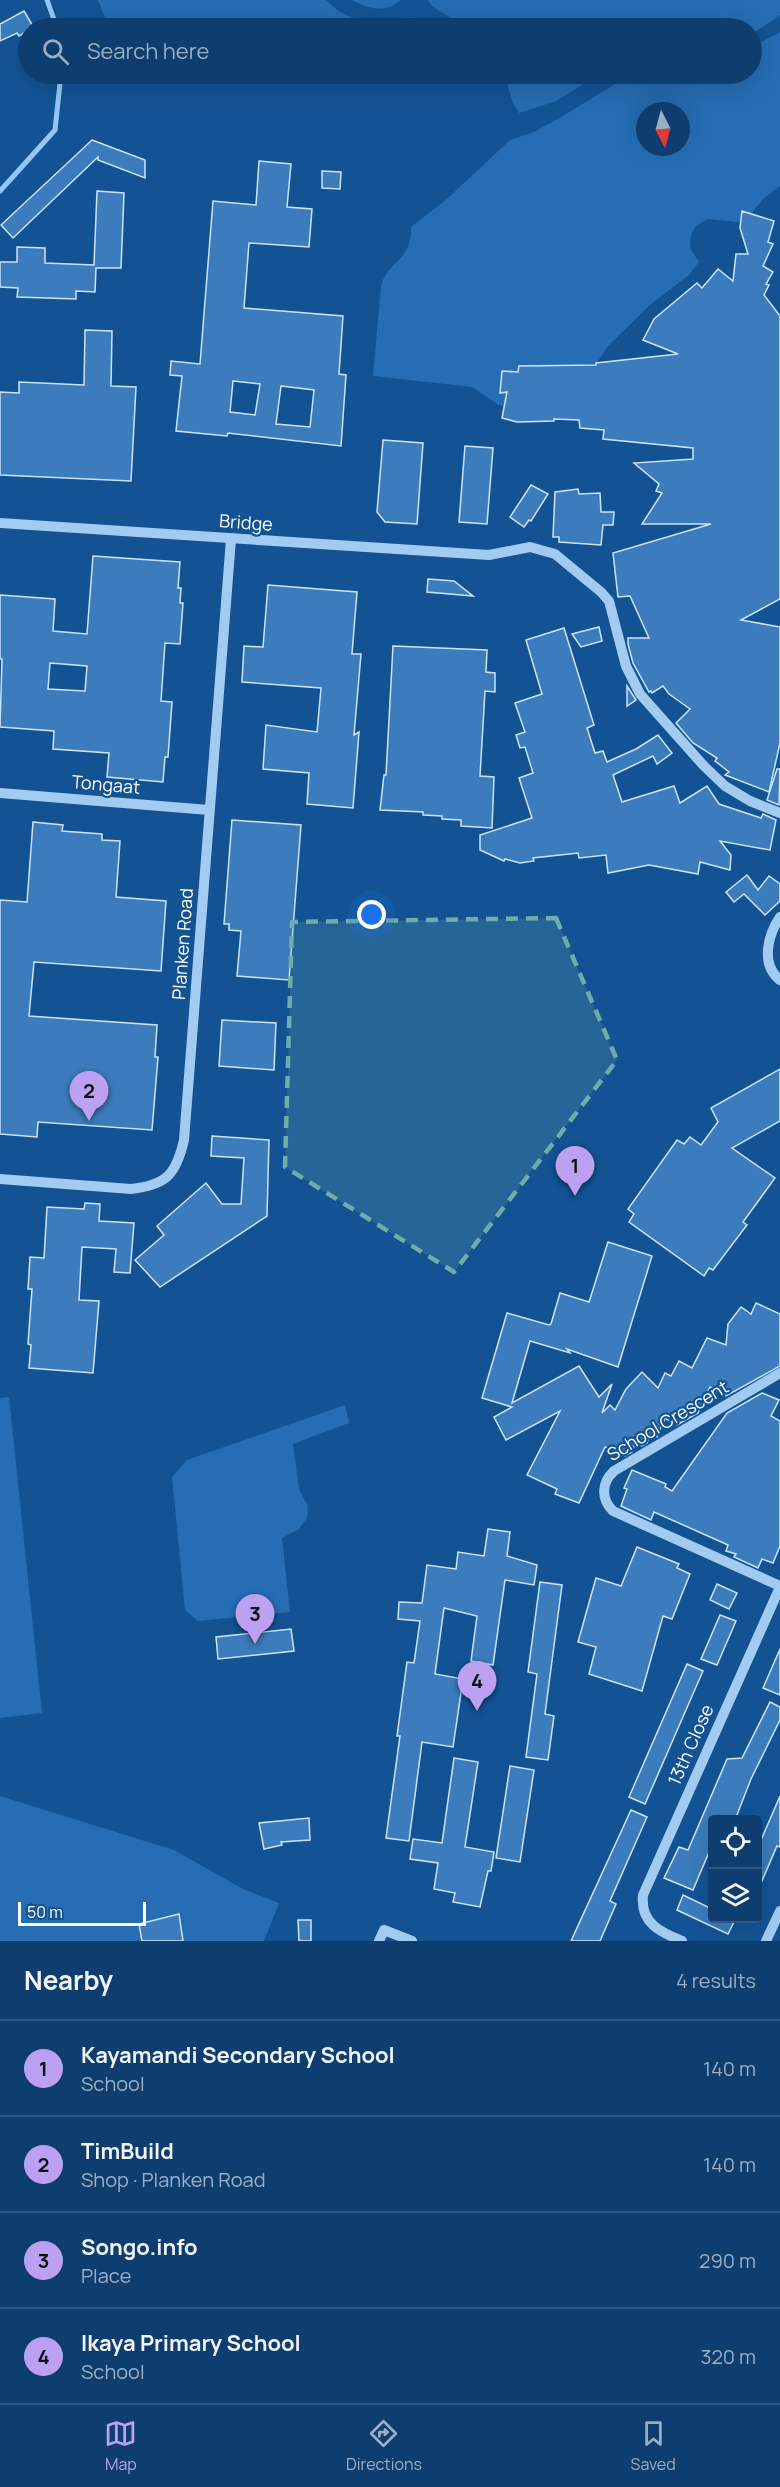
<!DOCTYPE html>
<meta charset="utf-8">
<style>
:root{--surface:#0e3e6f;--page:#1c4977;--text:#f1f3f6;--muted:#9baec3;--line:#2e5782;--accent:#bca0f2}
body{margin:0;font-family:Manrope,sans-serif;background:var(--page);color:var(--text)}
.controls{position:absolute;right:18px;bottom:18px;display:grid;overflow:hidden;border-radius:6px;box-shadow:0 6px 24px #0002}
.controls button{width:54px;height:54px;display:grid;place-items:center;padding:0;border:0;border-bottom:2px solid var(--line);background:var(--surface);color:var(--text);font:30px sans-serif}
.compass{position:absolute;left:636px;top:102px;width:54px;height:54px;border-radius:50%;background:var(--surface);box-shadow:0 6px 24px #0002;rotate:174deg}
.scale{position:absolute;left:18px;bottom:15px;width:128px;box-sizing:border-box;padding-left:6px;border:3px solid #fff;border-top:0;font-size:16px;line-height:21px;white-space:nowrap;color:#fff;-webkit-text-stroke:4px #135394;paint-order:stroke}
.you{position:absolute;left:372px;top:915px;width:21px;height:21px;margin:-15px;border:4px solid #fff;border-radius:50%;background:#1a73e8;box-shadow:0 0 0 9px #1a73e833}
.badge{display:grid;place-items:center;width:39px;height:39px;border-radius:50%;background:var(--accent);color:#111;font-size:20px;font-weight:700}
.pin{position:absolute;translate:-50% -50px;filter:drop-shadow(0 2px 3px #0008)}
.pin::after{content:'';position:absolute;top:32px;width:21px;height:18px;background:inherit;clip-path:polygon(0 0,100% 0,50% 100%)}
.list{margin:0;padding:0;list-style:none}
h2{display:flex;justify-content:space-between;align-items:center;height:78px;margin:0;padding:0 24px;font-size:26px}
h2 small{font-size:20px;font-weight:400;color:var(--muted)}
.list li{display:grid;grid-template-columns:39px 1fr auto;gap:18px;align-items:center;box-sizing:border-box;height:96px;padding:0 24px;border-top:2px solid var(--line)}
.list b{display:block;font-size:22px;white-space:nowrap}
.list p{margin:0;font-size:20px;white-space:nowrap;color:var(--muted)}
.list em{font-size:20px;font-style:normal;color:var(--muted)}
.icon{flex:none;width:33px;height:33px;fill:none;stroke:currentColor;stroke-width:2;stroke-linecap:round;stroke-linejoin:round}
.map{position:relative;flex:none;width:780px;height:1941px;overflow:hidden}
.search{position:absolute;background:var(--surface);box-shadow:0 6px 24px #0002;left:18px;right:18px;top:18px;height:66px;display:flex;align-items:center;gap:15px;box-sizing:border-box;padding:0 21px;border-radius:33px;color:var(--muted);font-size:22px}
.sheet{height:462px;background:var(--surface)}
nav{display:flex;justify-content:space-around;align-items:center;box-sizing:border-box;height:84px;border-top:2px solid var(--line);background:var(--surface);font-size:16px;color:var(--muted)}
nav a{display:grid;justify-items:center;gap:3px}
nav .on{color:var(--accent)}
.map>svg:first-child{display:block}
.grass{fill:#266db3;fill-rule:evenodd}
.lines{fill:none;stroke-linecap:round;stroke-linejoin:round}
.stream{stroke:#94c7f5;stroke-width:5}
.building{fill:#3c7cbc;stroke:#cae4fd;stroke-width:1.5;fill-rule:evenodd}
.minor{stroke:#a2cbf2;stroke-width:10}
.marked{fill:#6fada8;fill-opacity:0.2;stroke:#6fada8;stroke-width:4.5;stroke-dasharray:12 8;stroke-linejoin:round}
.labels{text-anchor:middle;stroke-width:4.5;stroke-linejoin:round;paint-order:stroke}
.street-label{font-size:18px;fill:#fff;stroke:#135394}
</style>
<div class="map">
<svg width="780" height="1941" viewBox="0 0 780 1941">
<rect width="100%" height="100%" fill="#135394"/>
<g class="grass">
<path d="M98,0H326C343,19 368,25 392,22C400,21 406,16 415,18C421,20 427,25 431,28H109Z"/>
<path d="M352,0H400C385,14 369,9 352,0Z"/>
<path d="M428,0H780V15L752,34V28H476C464,23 433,12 428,0Z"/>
<path d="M780,32V186L764,198L748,218L738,222L708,219L696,226L691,234L690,244L691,250L699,262L689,275L651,304L608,346L582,385L524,408L499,405L472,387L373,376L381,286C388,260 412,262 411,227L447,199L510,140L534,132L563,116L623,79L636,74H752V47ZM645,111H681V147H645Z"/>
<polygon points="504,74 600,74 556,101 519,113 513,103"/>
<polygon points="9,1397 42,1713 0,1718 0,1398"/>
<polygon points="345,1405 349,1423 293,1444 299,1489 308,1506 307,1518 299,1529 282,1538 290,1612 198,1621 185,1610 172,1477 187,1460"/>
<polygon points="0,1796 174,1850 243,1889 279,1903 264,1941 0,1941"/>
</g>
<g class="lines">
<g class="stream">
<polyline points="47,0 57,28"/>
<polyline points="0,191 55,130 61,74"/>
</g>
</g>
<g class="building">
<polygon points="24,11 34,28 28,28 28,31 19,36 17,33 0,41 0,24"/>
<polygon points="92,140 145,160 145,178 98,160 98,157 13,238 1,225"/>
<path d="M259,161L291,164L287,207L312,209L309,247L249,243L244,308L343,316L339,374L346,375L341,446L228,433L227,436L176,431L182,376L170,375L171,361L200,364L213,201L256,205ZM233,381L260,384L255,415L230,412ZM281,386L314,390L310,427L276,424Z"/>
<polygon points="322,171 341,172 340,189 322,188"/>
<polygon points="97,191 124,193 121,268 96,268 95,292 76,291 76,299 17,297 18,288 0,287 0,262 17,262 17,247 45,248 45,263 94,265"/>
<polygon points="742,211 774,221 768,242 773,244 763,266 773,272 766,284 769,285 764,295 780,316 780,599 741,620 780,627 780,743 769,792 725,775 729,772 715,761 717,758 693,743 676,723 690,709 669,694 663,686 652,693 651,691 649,692 633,663 628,644 628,638 649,638 630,596 618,597 613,553 711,524 642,524 662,493 656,491 659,484 634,463 693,459 693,448 603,439 604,430 580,428 579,420 554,419 554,421 517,422 502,418 507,392 500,393 502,371 518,372 519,366 596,365 596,363 678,354 643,340 654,319 697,283 702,288 718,269 733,281 736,254 748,254 740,228"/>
<polygon points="85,330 112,331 111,386 136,387 131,481 0,475 0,392 19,393 19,382 84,385"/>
<polygon points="383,440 423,443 417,524 385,522 377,512"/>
<polygon points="465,446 493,448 487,524 459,522"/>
<polygon points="531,485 548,494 531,521 529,520 524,527 510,517"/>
<polygon points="578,489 579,494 600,493 601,512 614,512 613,525 603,525 601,545 559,542 559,537 553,537 555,492"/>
<path d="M93,556L180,562L178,588H181L180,603H183L180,644L165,643L161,701L172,702L168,757H165L163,782L107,777L109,753L53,749L54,731L0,727L2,659H0V595L55,599L53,631L87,634ZM50,663L87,666L85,691L48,689Z"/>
<polygon points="428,579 454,581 473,596 427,592"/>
<polygon points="268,585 357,592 352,654 361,654 354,735 359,732 353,808 307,804 309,773 263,769 266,725 317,732 321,688 242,682 244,646 263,647"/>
<polygon points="599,627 602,641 581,647 572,634"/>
<polygon points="564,628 594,725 587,728 595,753 603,751 607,762 636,749 658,735 672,753 657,764 653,756 613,775 622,802 674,786 680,803 707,786 719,804 761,818 763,814 776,820 770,850 720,841 731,855 730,870 700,862 698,874 649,865 608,873 606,855 579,858 578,853 533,858 534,861 520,863 505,859 504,861 480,850 480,835 532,818 519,778 533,773 525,747 520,748 516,735 525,732 515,703 542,694 526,640"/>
<polygon points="393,646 487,650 486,672 495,673 495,692 485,691 480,776 494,777 492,828 461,826 461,820 442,819 442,816 423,815 423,812 380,810 384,775 386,775"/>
<polygon points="627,686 636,700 627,706"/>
<polygon points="777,769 780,769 779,805 767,800"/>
<polygon points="232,820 301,825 289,980 237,976 241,931 229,930 229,924 224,924"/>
<polygon points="33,822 63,825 62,831 102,834 102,840 120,841 116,897 166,901 161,971 34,962 29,1016 157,1025 155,1057 158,1057 152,1130 38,1122 37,1137 0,1134 0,900 27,902"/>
<polygon points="747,875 758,890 769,876 780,884 780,901 765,915 744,894 734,902 726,892"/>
<polygon points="222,1020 276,1023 274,1070 219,1066"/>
<polygon points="780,1069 780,1121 732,1148 775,1178 743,1222 747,1225 713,1270 709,1268 704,1276 629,1222 634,1214 628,1209 677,1140 684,1144 690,1137 701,1145 718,1122 711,1108"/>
<polygon points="212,1136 269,1140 267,1216 160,1287 135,1260 164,1235 157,1226 206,1183 222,1204 241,1204 244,1158 211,1156"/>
<polygon points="85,1203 100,1204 99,1221 134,1223 130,1273 114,1272 116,1249 82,1247 79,1300 99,1301 93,1373 29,1368 31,1345 28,1344 32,1289 28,1289 30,1257 44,1258 47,1207 84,1209"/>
<polygon points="608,1242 652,1256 618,1367 567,1349 570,1353 530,1341 512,1403 579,1366 599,1397 612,1384 602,1413 610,1405 615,1410 626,1389 642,1372 658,1388 665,1373 671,1376 679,1361 692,1368 707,1338 726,1345 728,1324 741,1307 751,1314 756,1303 780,1314 780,1366 726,1396 710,1387 698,1413 677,1425 665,1418 657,1437 649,1436 647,1443 642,1446 635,1444 632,1452 625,1456 605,1447 579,1503 555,1494 557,1489 527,1475 560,1411 506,1440 494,1417 512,1407 482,1398 507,1313 549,1325 551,1324 560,1293 589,1302"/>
<polygon points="762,1393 779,1400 771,1416 780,1421 780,1546 773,1563 762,1559 758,1568 734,1557 736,1554 726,1551 728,1545 654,1512 651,1520 621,1506 627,1489 624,1488 632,1470 666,1484 665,1487 672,1491 727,1413"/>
<polygon points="488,1529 510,1532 507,1556 537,1565 534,1585 505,1580 493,1665 471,1661 477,1616 444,1608 435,1674 463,1679 453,1747 422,1742 409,1841 386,1838 400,1736 397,1736 407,1662 414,1663 420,1621 398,1619 399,1602 422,1603 427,1565 456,1569 458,1552 484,1556"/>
<polygon points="637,1547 679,1564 677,1568 690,1574 672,1619 663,1616 642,1691 589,1674 596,1647 578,1642 596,1578 621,1586"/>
<polygon points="540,1582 562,1585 545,1714 554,1716 548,1760 526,1757 537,1674 528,1672"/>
<polygon points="717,1584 737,1593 729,1609 710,1600"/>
<polygon points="720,1615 736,1621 717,1665 701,1659"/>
<polygon points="291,1629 294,1651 218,1659 216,1637"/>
<polygon points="780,1649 780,1695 763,1688"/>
<polygon points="687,1664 703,1671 645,1804 629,1797"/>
<polygon points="770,1702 780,1707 780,1720 751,1779 735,1820 712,1820 712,1845 693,1890 664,1878 679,1847 688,1850 727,1759 742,1758"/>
<polygon points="454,1758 478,1762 465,1847 494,1852 491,1871 488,1871 480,1907 453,1902 455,1893 434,1889 438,1863 410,1859 413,1839 442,1843"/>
<polygon points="510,1766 534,1770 520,1862 496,1858"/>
<polygon points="780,1796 780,1847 777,1846 758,1890 758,1847"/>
<polygon points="631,1810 647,1817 610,1901 616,1904 600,1941 571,1941"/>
<polygon points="309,1818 310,1840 281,1842 282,1845 264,1849 259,1823"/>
<polygon points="683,1895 712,1909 712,1918 736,1918 728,1934 677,1910"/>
<polygon points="179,1914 183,1941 142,1941 139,1924"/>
<polygon points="298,1920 311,1920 311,1941 299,1941"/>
</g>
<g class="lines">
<g class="minor">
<polyline points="0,523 489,555 530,547 555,554 601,592 609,601 626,666 640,694 704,766 725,786 750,801 780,813"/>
<polyline points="0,793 209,810"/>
<path d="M780,917C768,935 760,964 780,980"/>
<path d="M0,1179L131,1189C166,1185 176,1175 184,1140L231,539"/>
<path d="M780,1373L614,1471C601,1483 601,1499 613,1511L780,1586"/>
<polyline points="379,1941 384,1930 412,1941"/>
<path d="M682,1941C660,1932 640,1923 643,1895L780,1587"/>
<polyline points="766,1941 780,1911"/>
</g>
</g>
<path class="marked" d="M556,918L617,1060L454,1272L285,1167L292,922Z"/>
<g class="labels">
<g class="street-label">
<text transform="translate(246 523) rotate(4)" y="6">Bridge</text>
<text transform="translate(106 785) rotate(5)" y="6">Tongaat</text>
<text transform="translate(183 944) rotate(-86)" y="6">Planken Road</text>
<text transform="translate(668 1421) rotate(-31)" y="6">School Crescent</text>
<text transform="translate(691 1745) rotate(-66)" y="6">13th Close</text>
</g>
</g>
</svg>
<div class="controls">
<button><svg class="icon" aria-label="locate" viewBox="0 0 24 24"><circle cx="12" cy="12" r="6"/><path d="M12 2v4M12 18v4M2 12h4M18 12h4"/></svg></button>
<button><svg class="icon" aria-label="layers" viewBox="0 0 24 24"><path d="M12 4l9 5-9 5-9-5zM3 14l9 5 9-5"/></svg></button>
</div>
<svg class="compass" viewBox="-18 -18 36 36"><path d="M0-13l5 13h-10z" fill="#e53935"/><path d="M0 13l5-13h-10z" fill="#9baec3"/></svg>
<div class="scale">50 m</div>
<div class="you"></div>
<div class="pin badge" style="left:575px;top:1196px">1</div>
<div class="pin badge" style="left:89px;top:1121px">2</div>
<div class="pin badge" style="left:255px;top:1644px">3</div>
<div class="pin badge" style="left:477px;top:1711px">4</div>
<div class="search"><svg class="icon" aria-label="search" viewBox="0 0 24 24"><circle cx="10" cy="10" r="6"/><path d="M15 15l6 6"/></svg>Search here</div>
</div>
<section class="sheet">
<h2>Nearby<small>4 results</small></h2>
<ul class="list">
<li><span class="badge">1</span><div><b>Kayamandi Secondary School</b><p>School</p></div><em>140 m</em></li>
<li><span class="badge">2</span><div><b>TimBuild</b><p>Shop · Planken Road</p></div><em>140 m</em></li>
<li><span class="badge">3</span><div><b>Songo.info</b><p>Place</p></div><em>290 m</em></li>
<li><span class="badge">4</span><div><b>Ikaya Primary School</b><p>School</p></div><em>320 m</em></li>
</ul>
</section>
<nav>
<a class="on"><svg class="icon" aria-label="map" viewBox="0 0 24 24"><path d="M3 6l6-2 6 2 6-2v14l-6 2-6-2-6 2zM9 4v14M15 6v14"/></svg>Map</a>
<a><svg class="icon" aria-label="directions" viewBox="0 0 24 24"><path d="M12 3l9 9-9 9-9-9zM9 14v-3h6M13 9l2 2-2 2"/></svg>Directions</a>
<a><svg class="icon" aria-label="saved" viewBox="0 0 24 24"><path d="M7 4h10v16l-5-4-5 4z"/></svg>Saved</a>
</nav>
